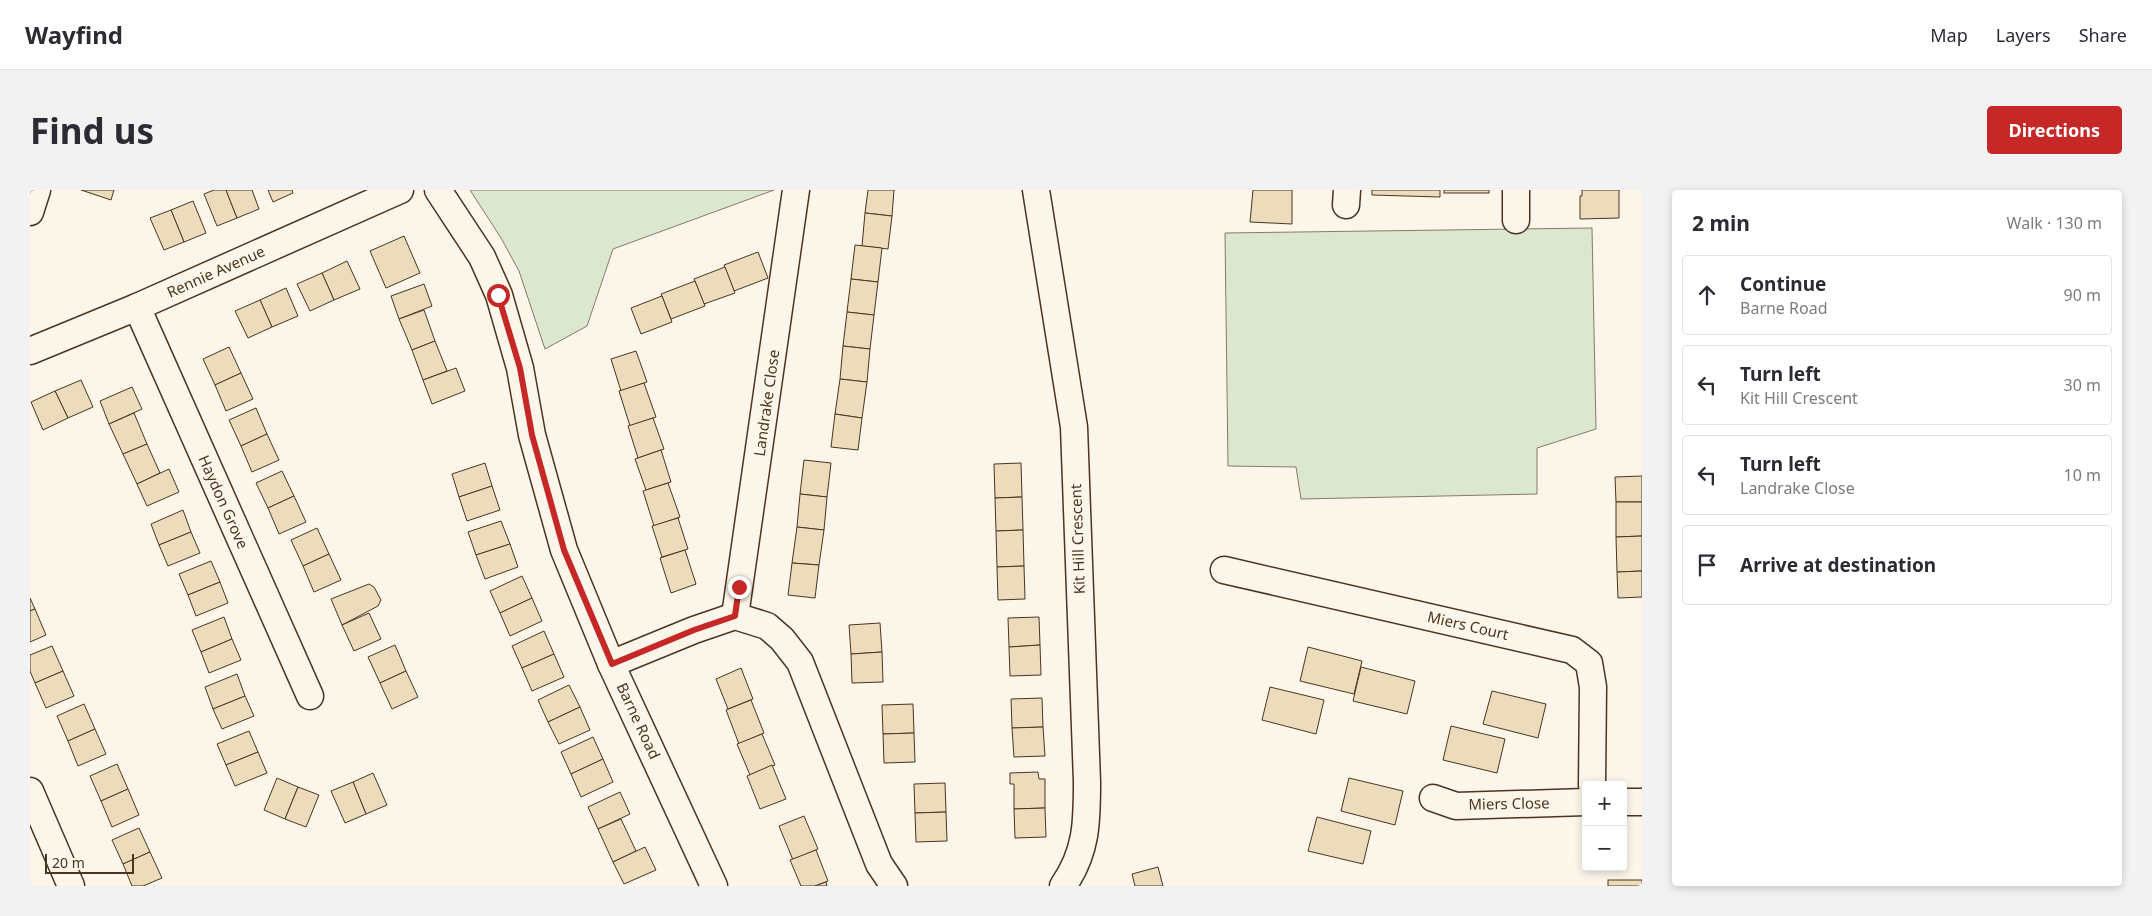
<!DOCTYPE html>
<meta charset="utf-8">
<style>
:root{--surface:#fff;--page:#f2f2f3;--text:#2b2b33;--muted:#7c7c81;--line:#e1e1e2;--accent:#c62828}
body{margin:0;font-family:"Noto Sans",sans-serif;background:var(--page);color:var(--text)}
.controls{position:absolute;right:15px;bottom:15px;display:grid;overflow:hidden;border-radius:5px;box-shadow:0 2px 8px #0003}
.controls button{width:45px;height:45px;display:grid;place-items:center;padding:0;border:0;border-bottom:1px solid var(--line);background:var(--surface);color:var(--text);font:25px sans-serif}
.scale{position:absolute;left:15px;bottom:12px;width:89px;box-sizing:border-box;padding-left:5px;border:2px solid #4a3520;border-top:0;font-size:14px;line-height:18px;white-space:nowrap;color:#4a3520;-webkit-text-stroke:4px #fbf6e9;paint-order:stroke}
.stop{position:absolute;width:15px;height:15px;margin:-11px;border:4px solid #c62828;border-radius:50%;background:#fff}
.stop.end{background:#c62828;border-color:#fff;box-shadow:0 1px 5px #0008}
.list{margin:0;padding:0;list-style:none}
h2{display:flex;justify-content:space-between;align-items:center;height:65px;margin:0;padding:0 20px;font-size:21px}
h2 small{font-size:16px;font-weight:400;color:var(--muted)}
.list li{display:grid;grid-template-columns:32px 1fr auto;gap:15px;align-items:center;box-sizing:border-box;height:80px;margin:0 10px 10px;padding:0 10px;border:1px solid var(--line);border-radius:5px}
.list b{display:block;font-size:19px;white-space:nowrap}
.list p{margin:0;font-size:16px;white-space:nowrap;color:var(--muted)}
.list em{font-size:16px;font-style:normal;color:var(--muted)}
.icon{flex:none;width:28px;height:28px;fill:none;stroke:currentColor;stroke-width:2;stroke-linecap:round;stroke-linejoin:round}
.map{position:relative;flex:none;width:1612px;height:696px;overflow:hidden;border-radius:5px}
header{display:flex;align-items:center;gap:30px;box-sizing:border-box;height:70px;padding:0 25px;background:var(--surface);border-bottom:1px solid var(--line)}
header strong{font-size:24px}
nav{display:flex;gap:28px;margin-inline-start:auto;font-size:18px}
.intro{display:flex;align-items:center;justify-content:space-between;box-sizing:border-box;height:120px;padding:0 30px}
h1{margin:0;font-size:35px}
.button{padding:12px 22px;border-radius:5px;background:var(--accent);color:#fff;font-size:18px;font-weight:700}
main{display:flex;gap:30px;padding:0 30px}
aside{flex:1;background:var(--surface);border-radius:5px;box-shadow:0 2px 8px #0003}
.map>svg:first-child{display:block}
.green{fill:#dce7d0;stroke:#887966}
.building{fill:#ecdcbc;stroke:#4a3520}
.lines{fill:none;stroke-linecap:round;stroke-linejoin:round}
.minor-casing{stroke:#4a3520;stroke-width:29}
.minor{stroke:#fbf6e9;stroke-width:26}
.route{stroke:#c62828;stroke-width:6}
.labels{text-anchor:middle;stroke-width:4;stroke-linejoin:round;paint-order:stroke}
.street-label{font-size:15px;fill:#4a3520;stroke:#fbf6e9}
</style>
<header>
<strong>Wayfind</strong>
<nav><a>Map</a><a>Layers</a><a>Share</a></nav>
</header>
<div class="intro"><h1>Find us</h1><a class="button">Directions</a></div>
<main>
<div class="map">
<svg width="1612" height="696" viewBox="0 0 1612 696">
<rect width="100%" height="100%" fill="#fbf6e9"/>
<g class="green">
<polygon points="440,0 744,0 583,59 557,136 515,159 489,81 471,48"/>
<polygon points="1562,38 1566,239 1507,258 1507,304 1271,309 1266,277 1198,276 1195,43"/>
</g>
<g class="building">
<polygon points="51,0 84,0 81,10"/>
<polygon points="184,0 196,0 207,28 187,36 174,4"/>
<polygon points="196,0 222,0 229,19 207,28"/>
<polygon points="238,0 262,0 263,3 243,12"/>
<polygon points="838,0 864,0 862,26 835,23"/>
<polygon points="1223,0 1262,0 1262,34 1220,32"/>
<polygon points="1342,0 1410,0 1410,7 1342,5"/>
<rect x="1414" y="0" width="45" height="3"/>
<polygon points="1552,0 1589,0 1589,28 1550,29 1550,6 1552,6"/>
<polygon points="163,11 176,43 154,52 141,20"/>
<polygon points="141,20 154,52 134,60 120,28"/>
<polygon points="835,23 862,26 858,59 832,56"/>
<polygon points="374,46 390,83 356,98 340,61"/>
<polygon points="825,55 852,58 848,92 821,89"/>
<polygon points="728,62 738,88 704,101 694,75"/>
<polygon points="317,71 330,99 304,110 292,83"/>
<polygon points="695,77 705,103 674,114 664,89"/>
<polygon points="292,83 304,110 280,121 267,94"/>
<polygon points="821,89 848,92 844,125 817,122"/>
<polygon points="665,91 675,116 641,129 631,104"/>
<polygon points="394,94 402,116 369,129 361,106"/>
<polygon points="256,98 268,126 242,137 230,110"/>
<polygon points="632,106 642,132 611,144 601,118"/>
<polygon points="230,110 242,137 218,148 205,121"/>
<polygon points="394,120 405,151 382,160 369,129"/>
<polygon points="817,122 844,125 840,159 813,156"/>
<polygon points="405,151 417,181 393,190 382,160"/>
<polygon points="813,156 840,159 837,192 810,189"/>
<polygon points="199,157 211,183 185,195 173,169"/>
<polygon points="606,161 617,192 591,201 581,169"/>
<polygon points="426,178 435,201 402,214 393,190"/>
<polygon points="211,183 223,209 196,221 185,195"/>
<polygon points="810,189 837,192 832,228 805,224"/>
<polygon points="51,190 63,217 38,228 25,201"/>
<polygon points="614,193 626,227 600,236 589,201"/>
<polygon points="102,197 112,219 79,234 70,211"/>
<polygon points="25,201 38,228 13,240 1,212"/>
<polygon points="226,218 237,244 211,256 199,230"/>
<polygon points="104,223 117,254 93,264 79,234"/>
<polygon points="805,224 832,228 828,260 801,257"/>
<polygon points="623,228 634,259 608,268 598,236"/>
<polygon points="237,244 249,270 222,282 211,256"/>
<polygon points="117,254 130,283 107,294 93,264"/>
<polygon points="631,260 641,292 616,300 605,269"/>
<polygon points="774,270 801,273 797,307 770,304"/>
<polygon points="455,273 462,296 429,307 422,284"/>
<polygon points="991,273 992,307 965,308 964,274"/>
<polygon points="139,279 149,302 117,316 107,294"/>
<polygon points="252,281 264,306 238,318 226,293"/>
<polygon points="1612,286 1612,312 1586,312 1585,287"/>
<polygon points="638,293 650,327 624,336 613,301"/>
<polygon points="462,296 470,320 437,331 429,307"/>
<polygon points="770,304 797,307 794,340 767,337"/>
<polygon points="264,306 276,332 249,344 238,318"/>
<polygon points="992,307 993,340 966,341 965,308"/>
<polygon points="1586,312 1612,312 1612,346 1586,347"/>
<polygon points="153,320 161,342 129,355 121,334"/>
<polygon points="648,328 658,359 632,367 622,336"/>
<polygon points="471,331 480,354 446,365 438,342"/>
<polygon points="767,337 794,340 789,375 762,373"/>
<polygon points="287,338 299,364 273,376 261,350"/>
<polygon points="993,340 994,376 967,377 966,341"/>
<polygon points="161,342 170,363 138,376 129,355"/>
<polygon points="1612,346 1612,381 1587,382 1586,347"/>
<polygon points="480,354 488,377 455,389 446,365"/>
<polygon points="655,360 666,394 641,403 630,368"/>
<polygon points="299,364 311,390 284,402 273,376"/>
<polygon points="181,371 190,392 158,405 149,384"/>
<polygon points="762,373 789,375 785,408 758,405"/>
<polygon points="994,376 995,409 968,410 967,377"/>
<polygon points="1612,381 1612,407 1588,408 1587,382"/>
<polygon points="492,386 502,408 470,423 460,401"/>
<polygon points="190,392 198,413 166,426 158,405"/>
<polygon points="339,394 344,397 351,410 348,416 312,435 301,409"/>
<polygon points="0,408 5,419 0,421"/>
<polygon points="502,408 512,431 480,446 470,423"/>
<polygon points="5,419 16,445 0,452 0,421"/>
<polygon points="339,423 351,449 324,461 312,435"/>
<polygon points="194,427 202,449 171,462 162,440"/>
<polygon points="1009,427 1010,455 979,457 978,428"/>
<polygon points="850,433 852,462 821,464 819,435"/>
<polygon points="514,441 524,464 492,478 482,456"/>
<polygon points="202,449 211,470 179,483 171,462"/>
<polygon points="365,455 376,481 350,493 338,467"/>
<polygon points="1010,455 1011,485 980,486 979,457"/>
<polygon points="22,456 33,481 5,493 0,481 0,465"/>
<polygon points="1278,457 1332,471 1324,504 1270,491"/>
<polygon points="852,462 853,492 822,493 821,464"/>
<polygon points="524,464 534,487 502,501 492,478"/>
<polygon points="1331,477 1385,491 1377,524 1323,511"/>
<polygon points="711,478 723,509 698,519 686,489"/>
<polygon points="33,481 44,506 16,518 5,493"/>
<polygon points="376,481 388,507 362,519 350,493"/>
<polygon points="207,484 215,506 183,519 175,497"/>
<polygon points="539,495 550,517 518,532 508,510"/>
<polygon points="1240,497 1294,510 1286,544 1232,530"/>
<polygon points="1462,501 1516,514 1508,548 1453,534"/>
<polygon points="215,506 224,526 192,539 183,519"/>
<polygon points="1012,508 1013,537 982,538 981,509"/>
<polygon points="721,510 734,543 709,554 696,520"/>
<polygon points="54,514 65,539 38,551 27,526"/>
<polygon points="883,514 884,543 853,544 852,515"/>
<polygon points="550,517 560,540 529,554 518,532"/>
<polygon points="1421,536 1475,549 1467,583 1413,570"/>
<polygon points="1013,537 1015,566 984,567 982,538"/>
<polygon points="65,539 76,564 48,576 38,551"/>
<polygon points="219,541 228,562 196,575 187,554"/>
<polygon points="884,543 885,572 854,573 853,544"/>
<polygon points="732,544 745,575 720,585 707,554"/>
<polygon points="563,547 573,569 541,584 531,562"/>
<polygon points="228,562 237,583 205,596 196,575"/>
<polygon points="573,569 583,592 551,607 541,584"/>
<polygon points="87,574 98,599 71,611 60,586"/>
<polygon points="742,575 756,609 730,619 717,586"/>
<polygon points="1008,582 1009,589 1015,589 1015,618 984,619 984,594 980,594 980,583"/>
<polygon points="343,583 357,615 336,624 323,592"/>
<polygon points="247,588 268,597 255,629 234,620"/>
<polygon points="1319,588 1373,601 1365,635 1311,621"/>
<polygon points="323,592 336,624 315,633 301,601"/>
<polygon points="915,593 916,622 885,623 884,594"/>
<polygon points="268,597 289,605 276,637 255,629"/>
<polygon points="98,599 109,625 82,637 71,611"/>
<polygon points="590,602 600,624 568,639 558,617"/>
<polygon points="1015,618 1016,647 985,648 984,619"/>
<polygon points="916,622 917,651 886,652 885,623"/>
<polygon points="774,626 788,659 763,670 749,636"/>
<polygon points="1287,627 1341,641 1333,674 1278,661"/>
<polygon points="591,629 606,661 583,672 568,639"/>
<polygon points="109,638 120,662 93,674 82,650"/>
<polygon points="615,657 626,680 594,694 583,672"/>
<polygon points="786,660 798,691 785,696 771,696 760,670"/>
<polygon points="120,662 132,688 113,696 102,696 93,674"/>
<polygon points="1128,677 1133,696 1105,696 1102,684"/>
<rect x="1578" y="690" width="34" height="6"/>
<polygon points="796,692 797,696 785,696"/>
</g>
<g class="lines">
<defs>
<g id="minor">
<polyline points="408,0 452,67 469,105 490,178 502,245 534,360 581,474 684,696"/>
<path d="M1006,0L1044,237L1057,592C1057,631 1057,662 1033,696"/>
<polyline points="1486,0 1486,30"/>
<polyline points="1316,15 1317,0"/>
<polyline points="0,22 7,0"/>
<polyline points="107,117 280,506"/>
<polyline points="0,161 107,117 370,0"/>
<polyline points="1194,380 1542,460 1559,473 1563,497 1562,595"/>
<polyline points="705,426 766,0"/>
<polyline points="581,474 664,440 705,426 737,436 752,449 770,472 849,674 864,696"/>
<polyline points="0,601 41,696"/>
<polyline points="1403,608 1426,616 1556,612"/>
<polyline points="1593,612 1612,612"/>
</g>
</defs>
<use href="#minor" class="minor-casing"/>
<use href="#minor" class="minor"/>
</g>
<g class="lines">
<polyline class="route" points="468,105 490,178 502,245 534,360 582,474 664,440 705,426 709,397"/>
</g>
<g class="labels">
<g class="street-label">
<text transform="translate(186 82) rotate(-24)" y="5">Rennie Avenue</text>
<text transform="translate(737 213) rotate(-82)" y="5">Landrake Close</text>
<text transform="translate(193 312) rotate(66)" y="5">Haydon Grove</text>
<text transform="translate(1048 349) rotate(-92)" y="5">Kit Hill Crescent</text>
<text transform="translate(1438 436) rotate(13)" y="5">Miers Court</text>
<text transform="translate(608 531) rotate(65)" y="5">Barne Road</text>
<text transform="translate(1479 614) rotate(-1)" y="5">Miers Close</text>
</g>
</g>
</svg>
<div class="controls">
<button>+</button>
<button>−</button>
</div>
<div class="scale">20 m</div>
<div class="stop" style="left:468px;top:105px"></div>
<div class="stop end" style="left:709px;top:397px"></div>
</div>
<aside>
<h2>2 min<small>Walk · 130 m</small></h2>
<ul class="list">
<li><svg class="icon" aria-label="ahead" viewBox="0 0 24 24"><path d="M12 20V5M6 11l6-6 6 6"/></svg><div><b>Continue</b><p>Barne Road</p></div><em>90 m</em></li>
<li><svg class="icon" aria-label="left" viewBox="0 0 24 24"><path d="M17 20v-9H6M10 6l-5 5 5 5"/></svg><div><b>Turn left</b><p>Kit Hill Crescent</p></div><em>30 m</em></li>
<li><svg class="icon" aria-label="left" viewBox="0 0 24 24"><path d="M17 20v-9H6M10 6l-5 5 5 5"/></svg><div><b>Turn left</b><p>Landrake Close</p></div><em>10 m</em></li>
<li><svg class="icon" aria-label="arrive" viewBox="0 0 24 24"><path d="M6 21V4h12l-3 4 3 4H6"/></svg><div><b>Arrive at destination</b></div></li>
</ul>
</aside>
</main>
